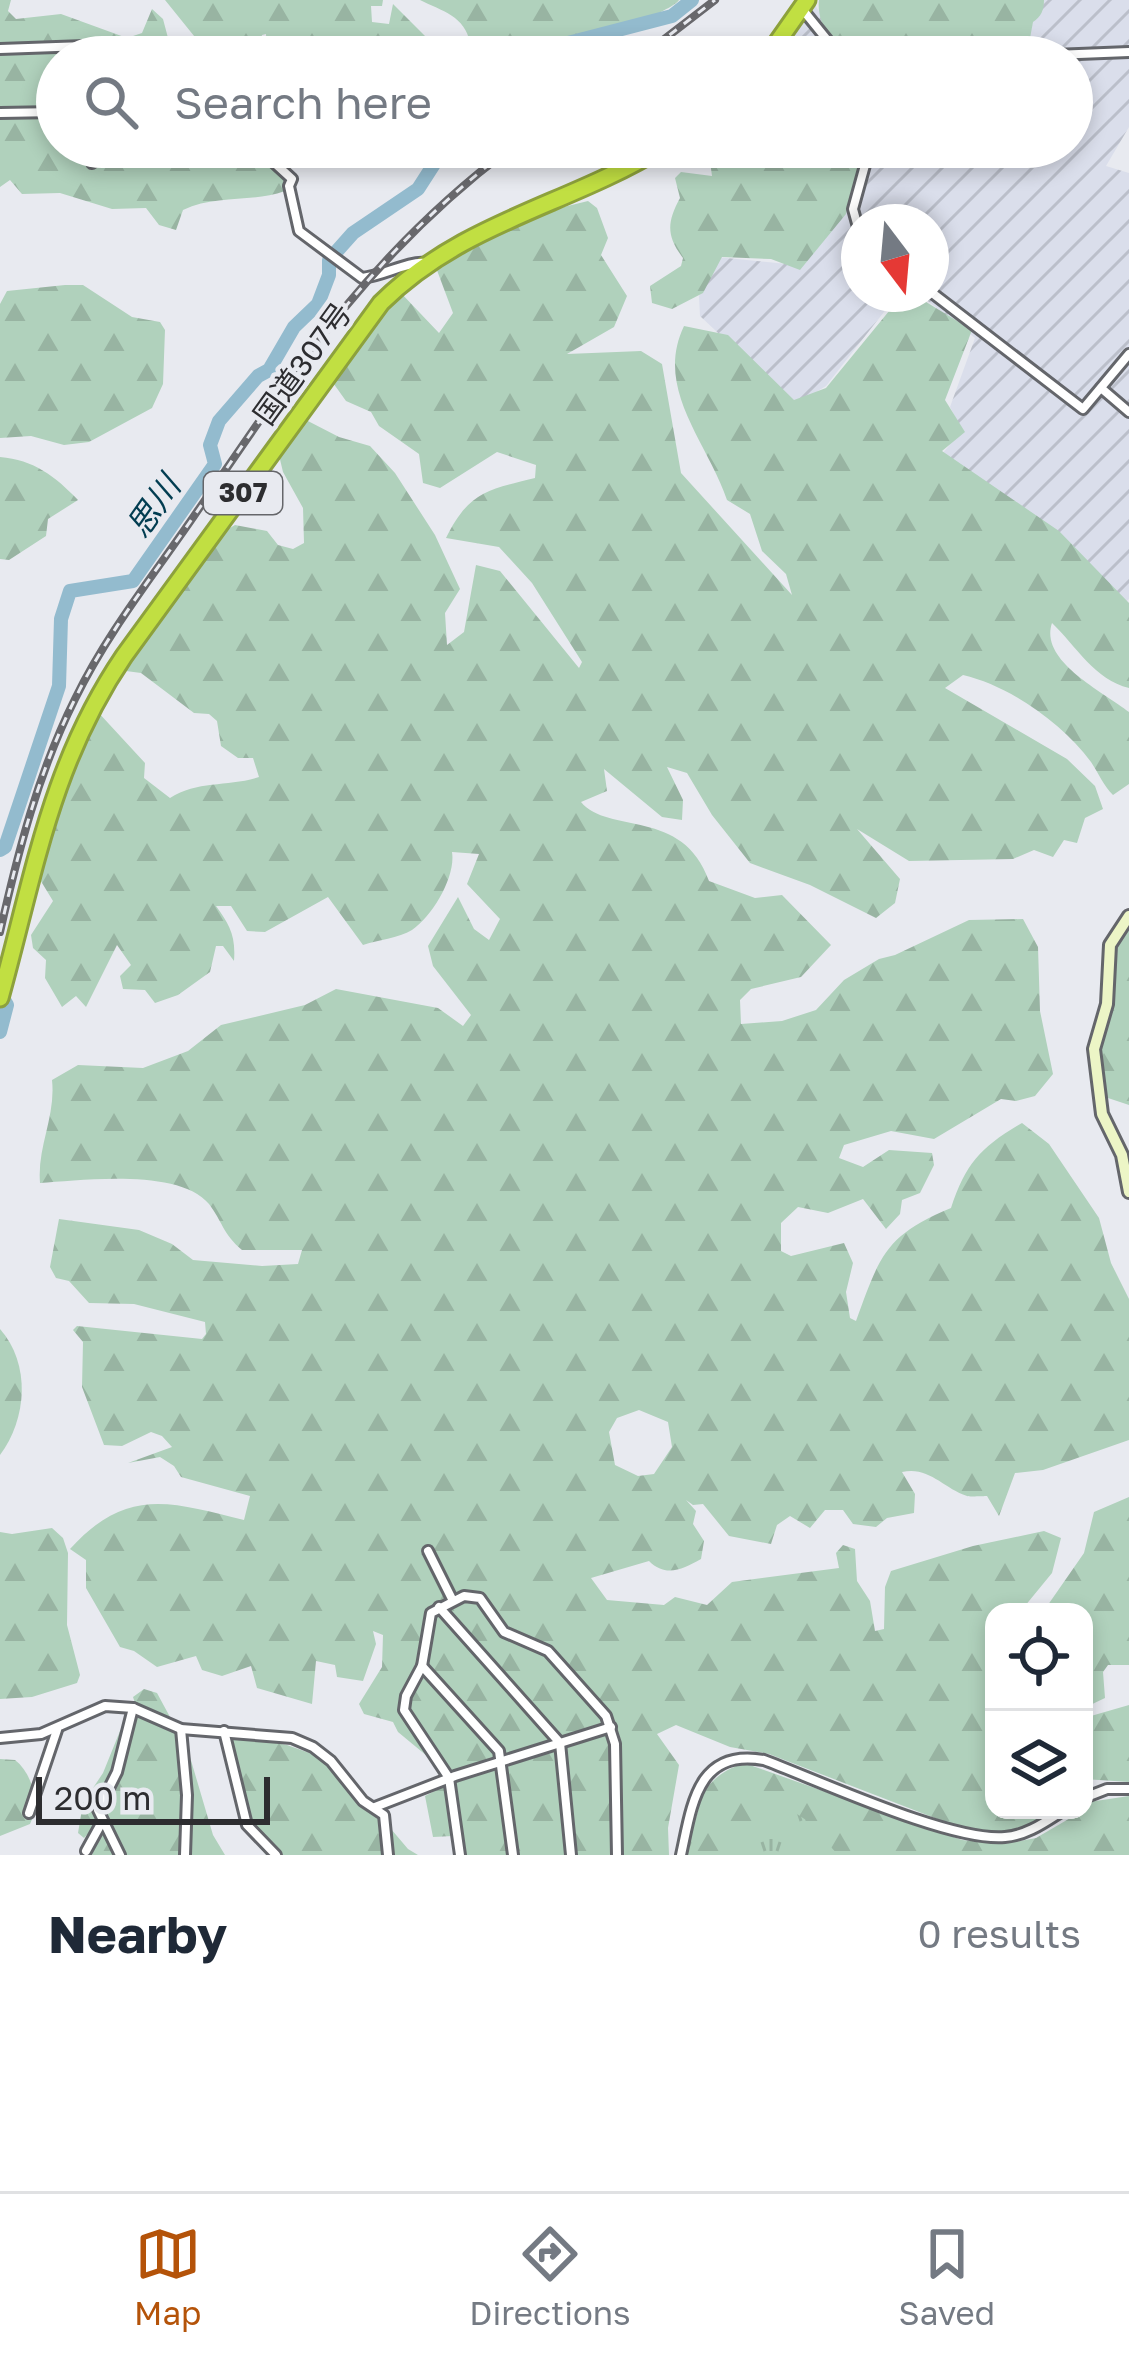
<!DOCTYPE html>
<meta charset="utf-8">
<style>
:root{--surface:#fff;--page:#f6f6f7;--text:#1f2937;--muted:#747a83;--line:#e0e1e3;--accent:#b45309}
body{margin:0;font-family:"Golos Text","Noto Sans JP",sans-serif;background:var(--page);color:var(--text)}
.controls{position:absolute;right:36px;bottom:36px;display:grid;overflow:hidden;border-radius:24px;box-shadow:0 6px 18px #0003}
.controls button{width:108px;height:108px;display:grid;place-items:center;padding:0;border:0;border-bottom:3px solid var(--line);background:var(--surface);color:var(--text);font:60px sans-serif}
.compass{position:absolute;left:841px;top:204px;width:108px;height:108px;border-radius:50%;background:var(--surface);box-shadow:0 6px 18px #0003;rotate:164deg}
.scale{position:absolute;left:36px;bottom:30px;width:234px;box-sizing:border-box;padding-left:12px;border:6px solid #2d2d30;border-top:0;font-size:33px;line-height:42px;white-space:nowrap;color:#2d2d30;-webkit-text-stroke:9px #e8eaf0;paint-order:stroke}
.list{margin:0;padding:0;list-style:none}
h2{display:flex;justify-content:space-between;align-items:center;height:156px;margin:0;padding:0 48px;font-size:51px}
h2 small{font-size:39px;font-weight:400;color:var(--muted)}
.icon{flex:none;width:66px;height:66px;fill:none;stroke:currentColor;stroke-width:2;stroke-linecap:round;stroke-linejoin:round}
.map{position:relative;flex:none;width:1129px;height:1855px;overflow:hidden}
.search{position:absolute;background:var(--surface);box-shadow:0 6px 18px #0003;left:36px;right:36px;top:36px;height:132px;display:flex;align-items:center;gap:30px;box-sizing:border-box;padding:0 42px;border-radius:66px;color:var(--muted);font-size:45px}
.sheet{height:336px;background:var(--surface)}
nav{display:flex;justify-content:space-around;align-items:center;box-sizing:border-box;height:168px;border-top:3px solid var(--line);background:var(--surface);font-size:33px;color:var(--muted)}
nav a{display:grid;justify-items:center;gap:6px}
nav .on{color:var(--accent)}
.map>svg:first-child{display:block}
.industrial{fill:url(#industrial-furrows)}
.grass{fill:url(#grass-tufts)}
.forest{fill:url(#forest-firs);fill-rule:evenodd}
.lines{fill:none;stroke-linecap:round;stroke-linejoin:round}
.river{stroke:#93bbce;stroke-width:14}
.street-casing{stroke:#64666b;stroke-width:14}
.secondary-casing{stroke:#64666b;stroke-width:16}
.highway-casing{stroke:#8da13c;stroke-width:21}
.street{stroke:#fff;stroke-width:8}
.secondary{stroke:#ecf5c6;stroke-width:10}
.highway{stroke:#c1df42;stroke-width:15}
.rail-casing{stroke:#68686c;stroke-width:8}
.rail{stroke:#e8eaf0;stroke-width:3;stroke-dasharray:9;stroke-linecap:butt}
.labels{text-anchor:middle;stroke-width:9;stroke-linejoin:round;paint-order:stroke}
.shield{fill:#e8eaf0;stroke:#65666a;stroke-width:3}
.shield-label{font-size:27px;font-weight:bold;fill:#2d2d30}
.street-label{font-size:30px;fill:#2d2d30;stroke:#e8eaf0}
.water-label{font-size:33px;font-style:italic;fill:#023d51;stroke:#e8eaf0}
</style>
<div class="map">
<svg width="1129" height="1855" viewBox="0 0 1129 1855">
<defs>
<pattern id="industrial-furrows" width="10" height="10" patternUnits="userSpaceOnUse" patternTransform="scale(3)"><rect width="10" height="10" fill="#dadeeb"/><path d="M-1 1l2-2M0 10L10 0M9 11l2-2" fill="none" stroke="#bbbfca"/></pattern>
<pattern id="grass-tufts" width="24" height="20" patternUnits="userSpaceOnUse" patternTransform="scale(3)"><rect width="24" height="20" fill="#b0d1bc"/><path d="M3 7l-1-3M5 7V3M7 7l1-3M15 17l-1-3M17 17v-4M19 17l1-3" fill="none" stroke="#98b4a2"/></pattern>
<pattern id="forest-firs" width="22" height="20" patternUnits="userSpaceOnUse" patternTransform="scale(3)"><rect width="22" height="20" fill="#b0d1bc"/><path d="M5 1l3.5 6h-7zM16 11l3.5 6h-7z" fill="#98b4a2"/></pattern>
</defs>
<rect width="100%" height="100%" fill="#e8eaf0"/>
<g class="industrial">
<polygon points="1040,0 1129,0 1129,127 1106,166 1129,173 1129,599 1125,603 942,454 962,430 950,407 975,338 919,294 931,294 931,222 859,222 859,294 898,294 826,386 795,405 700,316 699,296 717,257 797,265 798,172 750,166 726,152 729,147 1072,147 1072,57 949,57"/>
<polygon points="814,4 846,49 868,57 804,57 794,33"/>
</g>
<polygon class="grass" points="721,1776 934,1855 685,1855 700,1804"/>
<g class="forest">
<path d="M0,0H11L8,11L16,19L61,14L127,38L142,33L152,9L163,19L172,53L182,57H57V147H260L286,181L285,191C251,203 216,194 183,210L176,230L159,225L146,208L112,209L60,193L22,194L10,180L0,187Z"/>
<polygon points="165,0 383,0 382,6 371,6 372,22 389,24 393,4 427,38 432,57 267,57 266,34 262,35 256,57 211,57"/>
<path d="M420,0H679C671,12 599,37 582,39C551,45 526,41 497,57L470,43C465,16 442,11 420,0Z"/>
<path d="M819,0H1044C1044,10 1041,17 1033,22L1028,49L949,57H856C833,51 816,22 819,0Z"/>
<path d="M708,147H732L730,150L753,161L800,165L824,148L860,159L846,214L800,270L771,259L722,257L703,293L672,309L652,303L650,286L681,266L683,258C666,236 667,222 680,198L675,178L681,172L712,176Z"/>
<path d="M588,201L597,208L608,238L601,255L627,296L614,327L567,354L641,351L662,364L681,473L792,595L786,574L762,551L750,514L727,500C707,441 654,389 684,326L728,335L794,400L826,388L903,294H913L972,330L945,400L965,432L942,451L1059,531L1129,603V688C1095,680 1076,646 1052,623C1039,661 1102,691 1129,712V784L1113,795C1103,785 1099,774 1091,762C1062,723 1010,686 963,675L945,688L1067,759L1095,786L1103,809L1085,818L1077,843L1064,840L1053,857L1034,850L1013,859L909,861L857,829L900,879L895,903L876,918L810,885L750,863L712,815L687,773L667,767L683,800L682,820L662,817L604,769L607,791L581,802C608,835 683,807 709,881L755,898L782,895L831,945L801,977L751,989L740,1000L741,1024L782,1021L816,1010L844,980L879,959L895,955L969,920L1023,919L1038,947L1040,1011L1053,1074L1035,1096L1016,1101L1001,1099L934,1139L891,1131L844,1145L839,1158L863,1167L889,1150L932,1153L934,1165L920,1193L902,1200L900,1214L886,1229L863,1199L828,1213L798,1207L781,1223V1251L791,1256L844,1243L853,1263L846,1292L850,1318L856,1321C880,1256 884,1236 951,1208C966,1163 981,1147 1022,1123L1049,1144L1099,1218L1111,1263L1129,1299V1440L1043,1470L1015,1473L999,1516L987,1496C985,1496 969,1497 967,1496C943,1488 929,1466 902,1472L915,1494L914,1513L887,1518L876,1527L853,1524L843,1510H825L810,1528L790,1516L777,1525L771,1544L729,1536L703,1504L693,1505L686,1500L696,1511L693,1524L704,1541L701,1559C683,1569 666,1578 649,1561L591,1578L607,1600L664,1605L675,1597L707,1605L732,1582L839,1568L836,1553L843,1545L855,1549L857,1581L870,1601L875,1631L884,1629L885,1587L891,1571L973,1546L1044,1531L1061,1538L1052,1573L1020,1612H994V1810H1058L1027,1827L1003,1833L958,1827L769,1754L730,1747L676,1725L657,1734L679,1765L668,1828L669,1855H464L453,1836L433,1837L425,1796L456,1780L398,1732L393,1722L364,1714L359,1704L382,1667L383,1635L373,1631L376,1644L363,1681L337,1677L335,1665L316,1661L312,1704L257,1688L251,1666L222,1676L202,1670L196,1656L157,1667L134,1651L120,1647L86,1588V1560L70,1549C127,1486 171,1502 244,1520L250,1496L181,1477L174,1466L160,1457L128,1463L172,1447L162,1436L151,1432L122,1446L104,1445L82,1387L83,1342L73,1330L77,1326L202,1339L206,1334L205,1322L134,1304L89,1303L69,1281L56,1278L50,1267L59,1219L139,1230L172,1244L193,1260L262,1266L298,1264L302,1250H242C223,1234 222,1221 209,1204C180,1168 81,1180 40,1183C37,1147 56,1116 52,1080L78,1065L143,1068L188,1051L221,1025L305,1005L336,989L438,1008L463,1026L471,1015L433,966L428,946L458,897L474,929L489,940L500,919L467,884L479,854L452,852C456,876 433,916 412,930C399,938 377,940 363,945L328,897L265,932L247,931L231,906H216C229,924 236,935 234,961L223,946H216L210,972L178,995L155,1003L145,990L123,989L120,976L131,965L117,945L86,1007L76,996L62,1007L45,978L46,960L33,948L31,935L53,901L39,878L53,818L97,711L145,763L144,778L170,798C198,780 228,787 259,777L253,758H238L221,746L217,721L209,714L194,713L141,673L126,671L124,662L218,535L235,525L267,531L278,545L293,549L304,543L303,508L283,472L278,451L306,420L339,437L370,446L395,473L435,535L460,589L445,613L447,645L464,632L476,565L500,571L579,668L582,662L532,583L499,547L446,538C469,492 486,490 535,478L536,465L497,452L440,488L423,483L419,454L379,426L371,412L346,401L331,380L372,322L400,292L439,333L453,313L435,265C482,237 534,213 588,201ZM639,1410L668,1422L672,1447L654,1474L638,1476L615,1465L609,1432L617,1418Z"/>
<polygon points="65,285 83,285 132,317 160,322 165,330 163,384 152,408 89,442 64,445 31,436 0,438 0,304 7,291"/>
<path d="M0,457C34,460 55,476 78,500L48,519L46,536L9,560L0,559Z"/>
<polygon points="1129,922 1129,1105 1108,1098 1093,1068 1114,945"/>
<path d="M0,1329C31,1364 27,1419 0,1455Z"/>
<polygon points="1129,1497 1129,1665 1108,1665 1103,1672 1105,1698 1084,1708 1084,1612 1043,1612 1084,1553 1094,1512"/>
<polygon points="52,1528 63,1538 68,1553 67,1625 80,1675 77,1683 32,1697 0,1699 0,1532 12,1534"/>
<polygon points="144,1689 157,1693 170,1717 180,1723 213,1835 225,1855 92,1855 100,1833 96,1825 84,1838 78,1833 83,1803 103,1773 120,1731 138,1712 133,1697"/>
<polygon points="1129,1705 1129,1782 1084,1779 1084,1718"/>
<polygon points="237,1736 287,1745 318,1756 342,1778 363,1806 380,1816 408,1849 418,1855 266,1855 244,1827 224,1737"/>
<path d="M0,1759L15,1760C33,1774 40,1804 30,1824L0,1836Z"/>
<path d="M744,1763L962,1840L1003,1844L1036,1838L1084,1810L1089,1802L1129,1796V1855H838L809,1822L771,1797L729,1855H687L701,1818L696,1806C708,1782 719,1772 744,1763Z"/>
</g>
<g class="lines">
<g class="river">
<polyline points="514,57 672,16 692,0"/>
<polyline points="0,850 5,847 59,686 61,619 70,591 133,581 215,464 210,445 219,421 258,376 269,370 294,327 318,304 329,275 329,260 353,233 418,189 445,147"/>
<polyline points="0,993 7,1005 0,1032"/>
</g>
<defs>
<g id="street">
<polyline points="803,10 841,57"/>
<polyline points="0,49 141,44 143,57"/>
<polyline points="1001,57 1129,52"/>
<polyline points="0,113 57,112"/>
<path d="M257,147L292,179L289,186L299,231L362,278C383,276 408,261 425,263"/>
<polyline points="92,163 93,147"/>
<polyline points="859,231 853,209 870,147"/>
<polyline points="931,292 1083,409 1129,354"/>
<polyline points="1101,388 1129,412"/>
<polyline points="428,1551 452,1599"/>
<polyline points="439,1607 560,1743 571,1855"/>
<polyline points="422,1666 499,1751 513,1855"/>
<polyline points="181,1729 187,1795 185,1855"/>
<polyline points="224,1731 247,1825 276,1855"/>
<polyline points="0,1738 41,1734 105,1706 133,1708 181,1729 292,1738 313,1747 331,1761 363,1801 384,1815 388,1855"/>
<polyline points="1084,1798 1107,1789 1129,1789"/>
<polyline points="375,1807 455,1776 611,1727"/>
<polyline points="29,1813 57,1730"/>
<polyline points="86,1851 102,1822"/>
<polyline points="120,1855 98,1810 117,1772 133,1708"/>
<polyline points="460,1855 449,1778 404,1710 406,1696 422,1666 431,1613 464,1596 480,1598 504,1632 548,1651 606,1716 615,1744 617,1855"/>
<path d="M681,1855C692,1805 697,1748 764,1760C820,1781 951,1842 1005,1837C1028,1835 1045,1822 1064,1810"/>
</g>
<polyline id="secondary" points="1129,916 1110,945 1107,1004 1094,1049 1102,1114 1122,1155 1129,1192"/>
<g id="highway">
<polyline points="767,57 807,0"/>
<path d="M0,998C34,876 50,765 124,656L381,303C464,221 567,206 663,147"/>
</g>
</defs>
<use href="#street" class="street-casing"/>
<use href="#secondary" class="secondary-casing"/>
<use href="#highway" class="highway-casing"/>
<use href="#street" class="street"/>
<use href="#secondary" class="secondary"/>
<use href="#highway" class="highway"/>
<defs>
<g id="rail">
<polyline points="641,57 715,0"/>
<path d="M0,932C18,852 38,773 75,699C107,633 153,576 194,516C292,373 370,253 512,147"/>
</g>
</defs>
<use href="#rail" class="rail-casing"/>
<use href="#rail" class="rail"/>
</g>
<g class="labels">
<rect class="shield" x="204" y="472" width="78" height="42" rx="9"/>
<g class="shield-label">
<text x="243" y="502">307</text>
</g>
<g class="street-label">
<text transform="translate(303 364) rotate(-54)" y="10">国道307号</text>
</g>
<g class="water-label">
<text transform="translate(153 506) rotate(-55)" y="12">思川</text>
</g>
</g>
</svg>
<div class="controls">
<button><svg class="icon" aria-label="locate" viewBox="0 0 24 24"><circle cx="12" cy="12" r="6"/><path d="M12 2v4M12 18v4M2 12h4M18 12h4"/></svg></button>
<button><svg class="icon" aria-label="layers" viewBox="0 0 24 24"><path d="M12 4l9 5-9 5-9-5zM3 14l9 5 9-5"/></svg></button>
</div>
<svg class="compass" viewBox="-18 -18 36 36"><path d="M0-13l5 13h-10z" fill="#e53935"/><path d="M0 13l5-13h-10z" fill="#747a83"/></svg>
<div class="scale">200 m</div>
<div class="search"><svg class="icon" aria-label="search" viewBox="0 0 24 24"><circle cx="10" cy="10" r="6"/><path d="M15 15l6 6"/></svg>Search here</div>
</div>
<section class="sheet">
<h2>Nearby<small>0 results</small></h2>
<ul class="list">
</ul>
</section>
<nav>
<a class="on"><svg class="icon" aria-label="map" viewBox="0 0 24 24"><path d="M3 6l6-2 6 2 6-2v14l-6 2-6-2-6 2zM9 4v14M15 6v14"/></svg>Map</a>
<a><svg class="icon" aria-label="directions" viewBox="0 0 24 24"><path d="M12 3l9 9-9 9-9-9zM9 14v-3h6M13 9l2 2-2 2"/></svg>Directions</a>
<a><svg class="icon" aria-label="saved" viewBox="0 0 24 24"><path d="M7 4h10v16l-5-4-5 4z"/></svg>Saved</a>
</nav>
